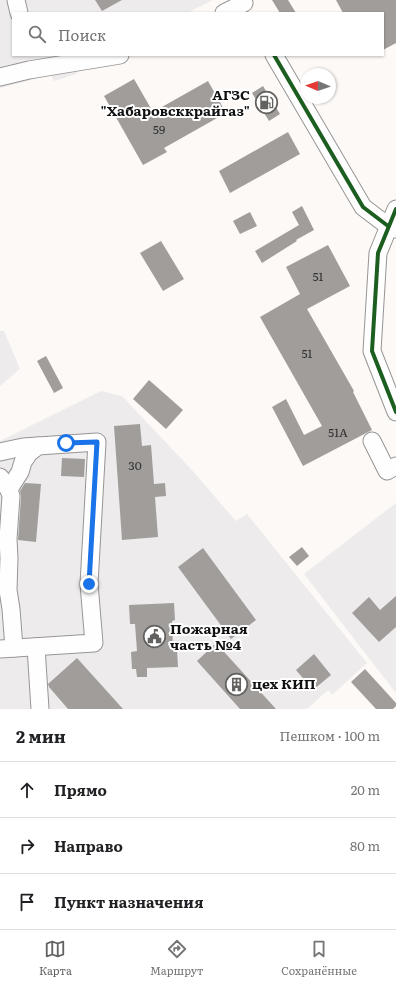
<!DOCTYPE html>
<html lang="ru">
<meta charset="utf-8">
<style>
:root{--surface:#fff;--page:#f6f6f6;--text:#202124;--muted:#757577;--line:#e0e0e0;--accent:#636260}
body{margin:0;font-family:Literata,serif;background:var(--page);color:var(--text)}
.compass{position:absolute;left:300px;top:68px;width:36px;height:36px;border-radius:50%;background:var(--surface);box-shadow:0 1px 3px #0004;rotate:272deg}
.stop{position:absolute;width:12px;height:12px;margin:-9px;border:3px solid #1a73e8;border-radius:50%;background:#fff}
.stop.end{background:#1a73e8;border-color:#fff;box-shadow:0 1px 4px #0008}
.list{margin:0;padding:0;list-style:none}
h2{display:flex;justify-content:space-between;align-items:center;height:52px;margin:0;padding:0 16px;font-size:17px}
h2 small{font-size:13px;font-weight:400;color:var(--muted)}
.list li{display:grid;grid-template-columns:26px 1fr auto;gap:12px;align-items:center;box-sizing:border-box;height:56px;padding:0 16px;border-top:1px solid var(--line)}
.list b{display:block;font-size:15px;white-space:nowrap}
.list em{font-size:13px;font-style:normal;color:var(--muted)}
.icon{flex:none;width:22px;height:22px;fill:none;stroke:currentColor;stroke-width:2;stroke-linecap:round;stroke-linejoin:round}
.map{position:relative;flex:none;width:396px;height:709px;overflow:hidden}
.search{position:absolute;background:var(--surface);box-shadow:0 1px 3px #0004;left:12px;right:12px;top:12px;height:44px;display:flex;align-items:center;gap:10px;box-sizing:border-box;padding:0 14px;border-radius:0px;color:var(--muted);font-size:15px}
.sheet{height:220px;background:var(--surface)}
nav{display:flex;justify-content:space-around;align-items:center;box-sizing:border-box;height:56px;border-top:1px solid var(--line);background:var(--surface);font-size:11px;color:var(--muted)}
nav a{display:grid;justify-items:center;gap:2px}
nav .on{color:var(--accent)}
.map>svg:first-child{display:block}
.industrial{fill:#eeebed}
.building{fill:#a09d9b}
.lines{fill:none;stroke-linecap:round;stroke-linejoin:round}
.minor-casing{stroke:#969594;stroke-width:19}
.minor{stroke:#fffefe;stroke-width:17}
.cycleway-casing{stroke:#fff;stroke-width:6}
.cycleway{stroke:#1b5e20;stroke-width:4}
.route{stroke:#1a73e8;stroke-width:5}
.labels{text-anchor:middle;stroke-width:4;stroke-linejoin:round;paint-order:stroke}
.number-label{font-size:12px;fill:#343333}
.poi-label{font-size:14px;font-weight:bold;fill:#101010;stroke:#fff;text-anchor:start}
</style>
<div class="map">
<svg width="396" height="709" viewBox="0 0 396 709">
<rect width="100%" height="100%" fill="#fcf9f6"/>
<g class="industrial">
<polygon points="0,0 213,0 187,13 13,13 13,55 85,55 74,58 77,74 54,81 51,75 0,88"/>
<polygon points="0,331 4,331 20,369 0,386"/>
<polygon points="101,391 122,396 191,469 236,521 247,514 367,663 332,695 328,690 307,709 0,709 0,441"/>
<polygon points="396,503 396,693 304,574"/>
</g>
<g class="building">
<polygon points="95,0 122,0 102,11"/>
<polygon points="272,0 288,0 296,13 280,13"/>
<polygon points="336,0 396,0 396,43 383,50 383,13 343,13"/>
<polygon points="134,79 153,112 208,81 226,113 164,148 167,152 143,165 104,96"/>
<polygon points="263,86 280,114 269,121 252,93"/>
<polygon points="288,132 300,154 230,193 219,171"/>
<polygon points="302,206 314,230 296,240 297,241 262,263 255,251 299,225 292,212"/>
<polygon points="250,212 257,226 240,234 233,221"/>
<polygon points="161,241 184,279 163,291 140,253"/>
<polygon points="328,245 350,286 307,309 354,391 353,392 372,430 303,466 272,407 286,399 304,435 322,426 260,317 300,294 286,267"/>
<polygon points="46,356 63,388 54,393 37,361"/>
<polygon points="149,380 183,410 166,429 133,399"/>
<polygon points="140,424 142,446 151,445 154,484 165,483 166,496 155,497 158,537 122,540 114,426"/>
<polygon points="62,458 85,459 84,477 61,476"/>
<polygon points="25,483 41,484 36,542 18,540 21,497 20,491"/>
<polygon points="302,547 309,556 297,566 289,557"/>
<polygon points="203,548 256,620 231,639 178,567"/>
<polygon points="396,596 396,627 379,642 352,613 369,597 380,610"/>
<polygon points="174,603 175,620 172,621 173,650 177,649 178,667 147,668 147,677 137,677 136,669 132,669 131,652 137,651 135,624 130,624 129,605"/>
<polygon points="216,643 276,709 240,709 197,661"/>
<polygon points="314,654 331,675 313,690 296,670"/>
<polygon points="77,658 123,709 68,709 49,687 48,684"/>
<polygon points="365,669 396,703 396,706 393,709 376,709 351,682"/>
</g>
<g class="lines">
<defs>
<g id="minor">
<polyline points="16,0 19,13"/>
<polyline points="224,13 244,3"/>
<polyline points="274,55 363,207 388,226 396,229"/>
<polyline points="0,77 29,70 120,55"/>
<polyline points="396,209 378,253 372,351 396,412"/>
<polyline points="372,441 387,471 396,466"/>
<polyline points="0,452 23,447 38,446"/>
<polyline points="0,477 9,490 11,496 8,539 9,558 8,590 11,609 14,648"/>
<polyline points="36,647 40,709"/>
<polyline points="0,649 94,643 89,584 97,442 38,446 29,453 23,462 20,472 9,489"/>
</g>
</defs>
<use href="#minor" class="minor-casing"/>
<use href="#minor" class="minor"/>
<defs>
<g id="cycleway">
<polyline points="274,55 363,207 388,226"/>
<polyline points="396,209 378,253 372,351 396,412"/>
</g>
</defs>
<use href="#cycleway" class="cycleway-casing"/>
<use href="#cycleway" class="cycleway"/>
</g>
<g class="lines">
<polyline class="route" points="66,443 97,442 89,584"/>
</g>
<defs>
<symbol id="fuel-ring" viewBox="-11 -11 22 22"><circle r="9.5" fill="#fff" stroke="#636260" stroke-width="1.5"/><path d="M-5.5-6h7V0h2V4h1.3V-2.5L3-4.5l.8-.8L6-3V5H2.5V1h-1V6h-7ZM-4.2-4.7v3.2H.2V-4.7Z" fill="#636260"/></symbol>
<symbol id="civic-ring" viewBox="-11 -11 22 22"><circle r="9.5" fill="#fff" stroke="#636260" stroke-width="1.5"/><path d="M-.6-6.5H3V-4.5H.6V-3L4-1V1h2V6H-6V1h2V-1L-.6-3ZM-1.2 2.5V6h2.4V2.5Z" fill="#636260"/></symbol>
<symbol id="building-ring" viewBox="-11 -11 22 22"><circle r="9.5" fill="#fff" stroke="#636260" stroke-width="1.5"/><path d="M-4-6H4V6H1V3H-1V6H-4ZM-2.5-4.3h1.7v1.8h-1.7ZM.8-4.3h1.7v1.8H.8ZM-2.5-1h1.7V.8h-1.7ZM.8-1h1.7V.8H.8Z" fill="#636260"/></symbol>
</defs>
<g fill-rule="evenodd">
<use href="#fuel-ring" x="254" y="90" width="25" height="25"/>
<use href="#civic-ring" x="142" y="624" width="25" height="25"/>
<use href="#building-ring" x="224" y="672" width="25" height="25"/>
</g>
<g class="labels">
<g class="number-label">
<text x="159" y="134">59</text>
<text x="318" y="281">51</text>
<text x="307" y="358">51</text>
<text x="338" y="437">51А</text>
<text x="135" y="470">30</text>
</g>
<g class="poi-label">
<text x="250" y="100" text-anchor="end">АГЗС<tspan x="250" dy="16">"Хабаровсккрайгаз"</tspan></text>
<text x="170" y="634">Пожарная<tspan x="170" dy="16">часть №4</tspan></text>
<text x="252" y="689">цех КИП</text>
</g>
</g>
</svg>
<svg class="compass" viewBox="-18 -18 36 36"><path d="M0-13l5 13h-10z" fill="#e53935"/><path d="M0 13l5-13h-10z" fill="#757577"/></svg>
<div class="stop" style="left:66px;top:443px"></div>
<div class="stop end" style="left:89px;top:584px"></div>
<div class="search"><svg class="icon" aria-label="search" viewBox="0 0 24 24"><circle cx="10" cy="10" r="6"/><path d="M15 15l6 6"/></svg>Поиск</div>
</div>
<section class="sheet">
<h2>2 мин<small>Пешком · 100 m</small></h2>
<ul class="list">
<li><svg class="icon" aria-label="ahead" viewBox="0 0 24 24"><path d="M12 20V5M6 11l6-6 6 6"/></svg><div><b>Прямо</b></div><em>20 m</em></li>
<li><svg class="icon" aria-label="right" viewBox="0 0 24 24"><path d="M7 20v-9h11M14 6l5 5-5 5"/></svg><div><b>Направо</b></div><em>80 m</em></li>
<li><svg class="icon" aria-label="arrive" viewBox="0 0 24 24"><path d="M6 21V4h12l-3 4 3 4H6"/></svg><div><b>Пункт назначения</b></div></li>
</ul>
</section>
<nav>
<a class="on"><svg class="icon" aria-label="map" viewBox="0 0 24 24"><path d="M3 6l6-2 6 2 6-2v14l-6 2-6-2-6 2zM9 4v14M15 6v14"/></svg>Карта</a>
<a><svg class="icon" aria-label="directions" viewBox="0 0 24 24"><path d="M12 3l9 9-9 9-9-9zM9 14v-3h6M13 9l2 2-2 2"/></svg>Маршрут</a>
<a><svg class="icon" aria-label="saved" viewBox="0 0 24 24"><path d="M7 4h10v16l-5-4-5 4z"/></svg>Сохранённые</a>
</nav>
